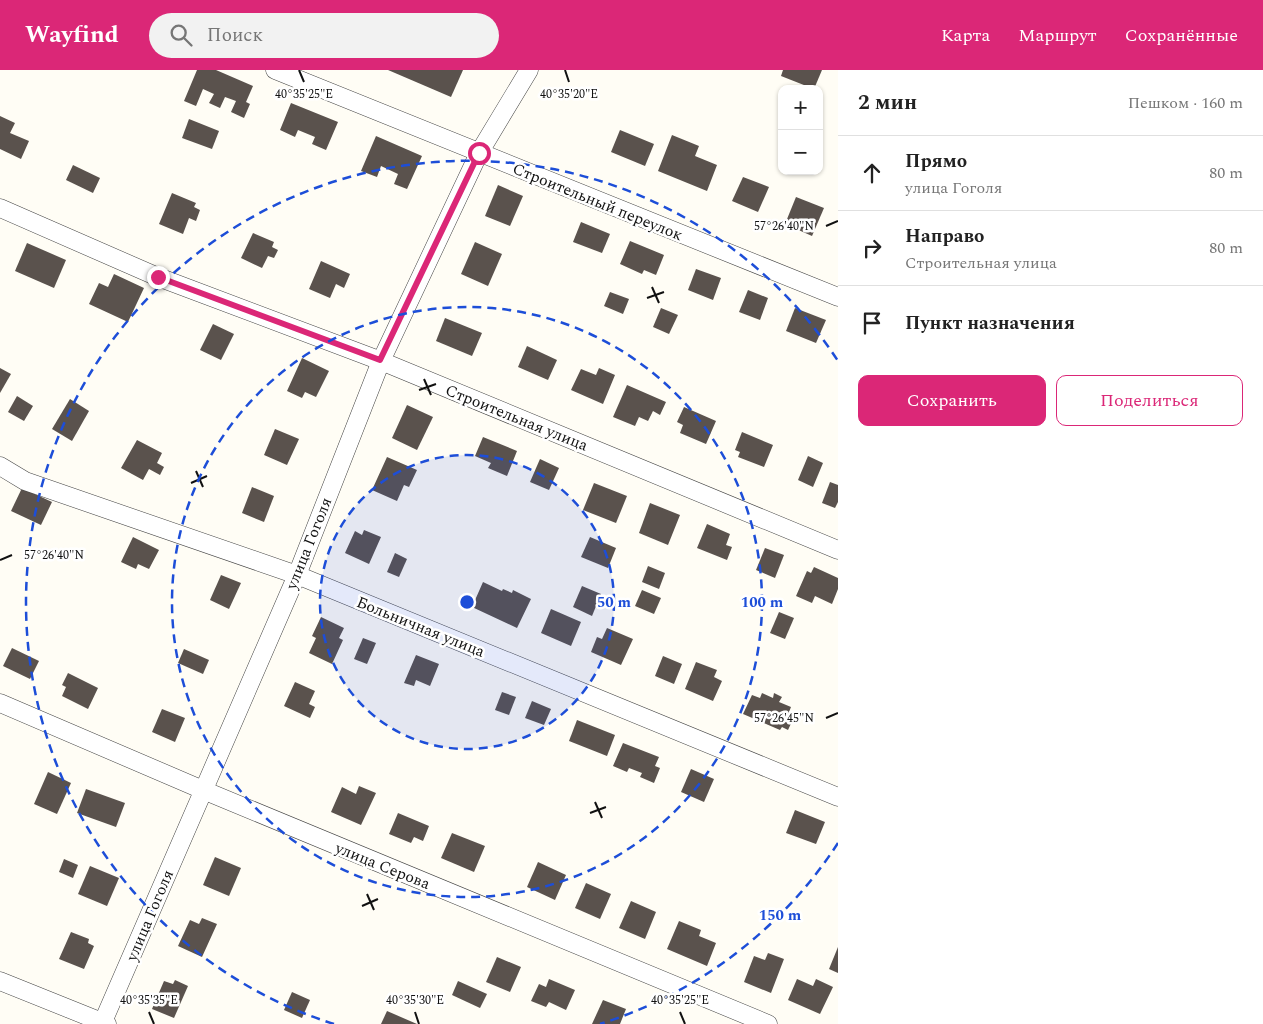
<!DOCTYPE html>
<html lang="ru">
<meta charset="utf-8">
<style>
:root{--surface:#fff;--page:#f2f2f2;--text:#222;--muted:#767676;--line:#e0e0e0;--accent:#db2777}
body{margin:0;font-family:Spectral,serif;background:var(--page);color:var(--text)}
.controls{position:absolute;right:15px;top:15px;display:grid;overflow:hidden;border-radius:10px;box-shadow:0 1px 4px #0004}
.controls button{width:45px;height:45px;display:grid;place-items:center;padding:0;border:0;border-bottom:1px solid var(--line);background:var(--surface);color:var(--text);font:25px sans-serif}
.stop{position:absolute;width:15px;height:15px;margin:-11px;border:4px solid #db2777;border-radius:50%;background:#fff}
.stop.end{background:#db2777;border-color:#fff;box-shadow:0 1px 5px #0008}
.list{margin:0;padding:0;list-style:none}
h2{display:flex;justify-content:space-between;align-items:center;height:65px;margin:0;padding:0 20px;font-size:21px}
h2 small{font-size:16px;font-weight:400;color:var(--muted)}
.list li{display:grid;grid-template-columns:32px 1fr auto;gap:15px;align-items:center;box-sizing:border-box;height:75px;padding:0 20px;border-top:1px solid var(--line)}
.list b{display:block;font-size:19px;white-space:nowrap}
.list p{margin:0;font-size:16px;white-space:nowrap;color:var(--muted)}
.list em{font-size:16px;font-style:normal;color:var(--muted)}
.actions{display:flex;gap:10px;padding:15px 20px}
.actions a{flex:1;padding:11px 0;border:1px solid var(--accent);border-radius:10px;text-align:center;font-size:18px;color:var(--accent)}
.actions .main{background:var(--accent);color:#fff}
.icon{flex:none;width:28px;height:28px;fill:none;stroke:currentColor;stroke-width:2;stroke-linecap:round;stroke-linejoin:round}
.map{position:relative;flex:none;width:838px;height:954px;overflow:hidden}
header{display:flex;align-items:center;gap:30px;box-sizing:border-box;height:70px;padding:0 25px;background:var(--accent);color:#fff}
header strong{font-size:24px}
nav{display:flex;gap:28px;margin-inline-start:auto;font-size:18px}
.search{width:350px;height:45px;background:var(--page);display:flex;align-items:center;gap:12px;box-sizing:border-box;padding:0 18px;border-radius:28px;color:var(--muted);font-size:19px}
main{display:flex}
aside{flex:1;background:var(--surface)}
.map>svg:first-child{display:block}
.building{fill:#5a524d}
.lines{fill:none;stroke-linecap:round;stroke-linejoin:round}
.street-casing{stroke:#444;stroke-width:19}
.street{stroke:#fff;stroke-width:18}
.route{stroke:#db2777;stroke-width:6}
.ticks{fill:none;stroke:#111;stroke-width:2}
.ring{fill:none;stroke:#1d4ed8;stroke-width:2.5;stroke-dasharray:9 6}
.labels{text-anchor:middle;stroke-width:5;stroke-linejoin:round;paint-order:stroke}
.street-label{font-size:16px;fill:#111;stroke:#fff}
.ticks-label{font-size:12px;text-anchor:middle;fill:#111;stroke:#fff;stroke-width:5;stroke-linejoin:round;paint-order:stroke}
.centre{fill:#1d4ed8;stroke:#fff;stroke-width:2.5}
.ring-label{font-size:15px;text-anchor:middle;font-weight:bold;fill:#1d4ed8;stroke:#fff;stroke-width:5;stroke-linejoin:round;paint-order:stroke}
</style>
<header>
<strong>Wayfind</strong>
<div class="search"><svg class="icon" aria-label="search" viewBox="0 0 24 24"><circle cx="10" cy="10" r="6"/><path d="M15 15l6 6"/></svg>Поиск</div>
<nav><a>Карта</a><a>Маршрут</a><a>Сохранённые</a></nav>
</header>
<main>
<div class="map">
<svg width="838" height="954" viewBox="0 0 838 954">
<rect width="100%" height="100%" fill="#fffdf5"/>
<g class="building">
<polygon points="197,0 216,0 253,16 246,32 250,34 244,48 231,42 236,31 225,27 220,38 209,33 214,24 203,19 196,36 184,31"/>
<polygon points="388,0 463,0 451,27"/>
<polygon points="783,0 822,0 814,19 781,6"/>
<polygon points="291,33 338,52 326,80 312,74 315,67 298,60 295,67 280,60"/>
<polygon points="0,46 15,53 10,63 29,71 21,89 0,79"/>
<polygon points="189,49 219,61 212,79 182,68"/>
<polygon points="620,60 654,74 645,96 611,82"/>
<polygon points="672,65 699,76 695,86 717,95 707,121 658,101"/>
<polygon points="376,66 422,86 407,119 394,114 398,104 381,96 377,107 361,101"/>
<polygon points="73,95 100,108 93,123 66,110"/>
<polygon points="743,107 769,117 758,142 732,131"/>
<polygon points="498,115 523,126 510,156 485,146"/>
<polygon points="172,123 196,133 194,137 200,140 196,151 189,148 183,164 159,154"/>
<polygon points="796,127 824,138 812,166 785,154"/>
<polygon points="581,152 610,164 602,183 573,172"/>
<polygon points="253,163 274,172 272,177 278,180 274,188 268,186 262,198 241,188"/>
<polygon points="630,171 664,185 656,205 644,200 642,204 620,194"/>
<polygon points="475,172 502,184 488,216 461,204"/>
<polygon points="27,173 66,190 54,218 15,201"/>
<polygon points="321,191 350,204 344,218 336,214 330,228 309,219"/>
<polygon points="696,199 721,208 713,230 688,220"/>
<polygon points="114,204 144,218 128,252 89,234 99,213 108,217"/>
<polygon points="748,220 768,228 760,250 739,242"/>
<polygon points="610,222 629,229 623,244 604,236"/>
<polygon points="661,238 678,245 669,264 653,257"/>
<polygon points="795,238 826,250 816,273 786,261"/>
<polygon points="445,248 482,263 472,286 436,271"/>
<polygon points="213,254 234,264 221,290 200,280"/>
<polygon points="527,276 557,290 548,310 518,297"/>
<polygon points="302,288 329,301 316,327 305,322 302,328 287,321"/>
<polygon points="0,298 11,304 0,323"/>
<polygon points="599,298 615,305 603,334 571,320 581,299 596,305"/>
<polygon points="627,315 666,332 660,345 653,341 648,351 639,347 635,356 613,347"/>
<polygon points="17,326 33,336 24,351 8,342"/>
<polygon points="70,329 89,341 72,371 52,359"/>
<polygon points="407,335 433,347 417,380 392,368"/>
<polygon points="684,337 716,351 706,374 680,363 683,355 677,352"/>
<polygon points="275,359 299,369 287,395 264,385"/>
<polygon points="742,362 773,375 764,397 738,387 740,382 735,380"/>
<polygon points="483,367 517,381 507,406 488,398 491,393 475,386"/>
<polygon points="137,370 162,383 157,393 164,397 160,405 149,399 143,410 121,398"/>
<polygon points="808,386 823,393 813,417 798,410"/>
<polygon points="387,387 417,400 409,417 404,415 397,431 372,420"/>
<polygon points="540,389 559,398 549,420 530,412"/>
<polygon points="830,412 838,415 838,432 835,438 822,433"/>
<polygon points="594,413 627,426 616,453 583,440"/>
<polygon points="252,417 274,426 264,452 242,443"/>
<polygon points="22,418 52,432 41,455 11,441"/>
<polygon points="650,433 680,445 668,475 639,463"/>
<polygon points="707,454 730,464 726,475 732,477 727,490 697,478"/>
<polygon points="364,460 381,467 369,494 345,483 355,461 362,465"/>
<polygon points="133,467 159,480 149,499 138,494 136,499 121,492"/>
<polygon points="590,467 616,478 608,498 581,487"/>
<polygon points="765,478 784,485 775,508 756,500"/>
<polygon points="395,483 407,489 399,507 387,502"/>
<polygon points="648,496 665,503 659,519 642,512"/>
<polygon points="814,497 838,508 838,519 832,534 815,526 812,533 796,526 807,501 811,503"/>
<polygon points="221,505 241,513 229,539 210,530"/>
<polygon points="483,512 502,521 503,519 512,523 513,520 531,529 517,558 472,537"/>
<polygon points="582,516 601,524 592,546 573,537"/>
<polygon points="642,520 661,528 654,544 635,536"/>
<polygon points="551,539 581,552 571,576 541,563"/>
<polygon points="779,542 794,548 785,569 770,563"/>
<polygon points="321,547 344,558 339,568 343,570 332,594 309,583 316,568 312,566"/>
<polygon points="607,558 633,569 621,595 591,582 597,567 602,569"/>
<polygon points="363,568 376,573 367,594 354,589"/>
<polygon points="12,578 39,591 30,609 3,596"/>
<polygon points="184,579 209,590 203,604 178,593"/>
<polygon points="416,585 439,594 430,616 416,610 414,616 404,613"/>
<polygon points="663,586 682,594 674,614 655,606"/>
<polygon points="696,592 717,600 714,607 722,611 713,631 685,619"/>
<polygon points="68,603 98,618 88,639 62,626 66,617 62,615"/>
<polygon points="295,612 315,621 309,634 315,637 310,648 284,636"/>
<polygon points="502,622 516,627 509,645 495,640"/>
<polygon points="762,623 773,628 774,623 782,627 779,632 791,637 789,642 795,645 788,660 782,657 780,660 743,644 752,625 760,628"/>
<polygon points="532,631 551,639 544,655 525,648"/>
<polygon points="162,639 185,648 175,672 152,662"/>
<polygon points="577,650 615,665 607,686 569,671"/>
<polygon points="623,673 659,687 655,696 660,698 654,713 640,707 642,703 629,698 627,702 613,696"/>
<polygon points="691,699 714,709 704,732 681,722"/>
<polygon points="48,702 71,713 57,744 34,734"/>
<polygon points="359,716 376,723 361,755 331,742 342,717 356,724"/>
<polygon points="86,719 125,733 116,757 77,743"/>
<polygon points="795,740 825,752 816,774 786,763"/>
<polygon points="398,743 429,756 423,771 414,767 411,773 389,764"/>
<polygon points="452,763 485,776 474,802 441,788"/>
<polygon points="215,787 241,798 229,826 203,815"/>
<polygon points="64,789 78,795 73,808 59,802"/>
<polygon points="538,792 566,805 555,830 527,817"/>
<polygon points="90,796 119,808 107,836 78,824"/>
<polygon points="586,813 611,824 600,849 575,838"/>
<polygon points="631,831 656,842 645,869 619,858"/>
<polygon points="202,848 217,854 202,887 178,876 190,850 199,854"/>
<polygon points="679,851 701,860 699,866 716,873 707,896 667,879"/>
<polygon points="71,862 89,869 88,873 94,876 84,899 59,889"/>
<polygon points="838,877 838,903 829,899"/>
<polygon points="768,883 784,889 771,923 744,912 754,886 765,890"/>
<polygon points="497,887 521,897 510,922 486,912"/>
<polygon points="549,909 575,920 566,940 549,932 546,937 531,931 539,914 546,917"/>
<polygon points="797,909 813,916 816,909 833,917 820,944 788,930"/>
<polygon points="175,910 188,916 174,948 152,939 164,911 173,914"/>
<polygon points="458,911 487,924 480,938 452,925"/>
<polygon points="292,922 310,930 302,948 284,940"/>
<polygon points="603,930 626,939 620,954 592,954"/>
<polygon points="387,941 417,954 381,954"/>
</g>
<g class="lines">
<defs>
<g id="street">
<polyline points="275,0 838,227"/>
<polyline points="0,138 158,207 381,291 838,480"/>
<polyline points="0,396 25,411 297,505 838,727"/>
<polyline points="0,633 203,720 768,954"/>
<polyline points="0,911 107,954"/>
<polyline points="102,954 297,505 381,291 479,83 529,0"/>
</g>
</defs>
<use href="#street" class="street-casing"/>
<use href="#street" class="street"/>
</g>
<g class="lines">
<polyline class="route" points="158,207 380,290 479,83"/>
</g>
<path class="ticks" d="M299,0L304,12M565,0L569,12M826,156L838,151M652,217L659,233M647,228L664,222M424,309L431,325M419,320L436,314M196,401L203,417M191,413L207,406M0,490L12,485M826,648L838,643M595,732L602,748M590,743L606,737M367,824L374,840M362,836L378,829M149,942L154,954M415,942L419,954M680,942L685,954"/>
<circle cx="467" cy="532" r="147" fill="#1d4ed8" fill-opacity=".12"/>
<g class="ring">
<circle cx="467" cy="532" r="147"/>
<circle cx="467" cy="532" r="295"/>
<path d="M838 773A442 442 0 0 1 600 954M334 954A442 442 0 1 1 838 291"/>
</g>
<g class="labels">
<g class="street-label">
<text transform="translate(598 131) rotate(22)" y="6">Строительный переулок</text>
<text transform="translate(517 347) rotate(22)" y="6">Строительная улица</text>
<text transform="translate(308 473) rotate(-68)" y="6">улица Гоголя</text>
<text transform="translate(421 556) rotate(22)" y="6">Больничная улица</text>
<text transform="translate(383 795) rotate(22)" y="6">улица Серова</text>
<text transform="translate(149 845) rotate(-67)" y="6">улица Гоголя</text>
</g>
</g>
<g class="ticks-label">
<text x="304" y="28">40°35'25"E</text>
<text x="569" y="28">40°35'20"E</text>
<text x="784" y="160">57°26'40"N</text>
<text x="54" y="489">57°26'40"N</text>
<text x="784" y="652">57°26'45"N</text>
<text x="149" y="934">40°35'35"E</text>
<text x="415" y="934">40°35'30"E</text>
<text x="680" y="934">40°35'25"E</text>
</g>
<circle cx="467" cy="532" r="8" class="centre"/>
<g class="ring-label">
<text x="614" y="537">50 m</text>
<text x="762" y="537">100 m</text>
<text x="780" y="850">150 m</text>
</g>
</svg>
<div class="controls">
<button>+</button>
<button>−</button>
</div>
<div class="stop" style="left:479px;top:83px"></div>
<div class="stop end" style="left:158px;top:207px"></div>
</div>
<aside>
<h2>2 мин<small>Пешком · 160 m</small></h2>
<ul class="list">
<li><svg class="icon" aria-label="ahead" viewBox="0 0 24 24"><path d="M12 20V5M6 11l6-6 6 6"/></svg><div><b>Прямо</b><p>улица Гоголя</p></div><em>80 m</em></li>
<li><svg class="icon" aria-label="right" viewBox="0 0 24 24"><path d="M7 20v-9h11M14 6l5 5-5 5"/></svg><div><b>Направо</b><p>Строительная улица</p></div><em>80 m</em></li>
<li><svg class="icon" aria-label="arrive" viewBox="0 0 24 24"><path d="M6 21V4h12l-3 4 3 4H6"/></svg><div><b>Пункт назначения</b></div></li>
</ul>
<div class="actions"><a class="main">Сохранить</a><a>Поделиться</a></div>
</aside>
</main>
